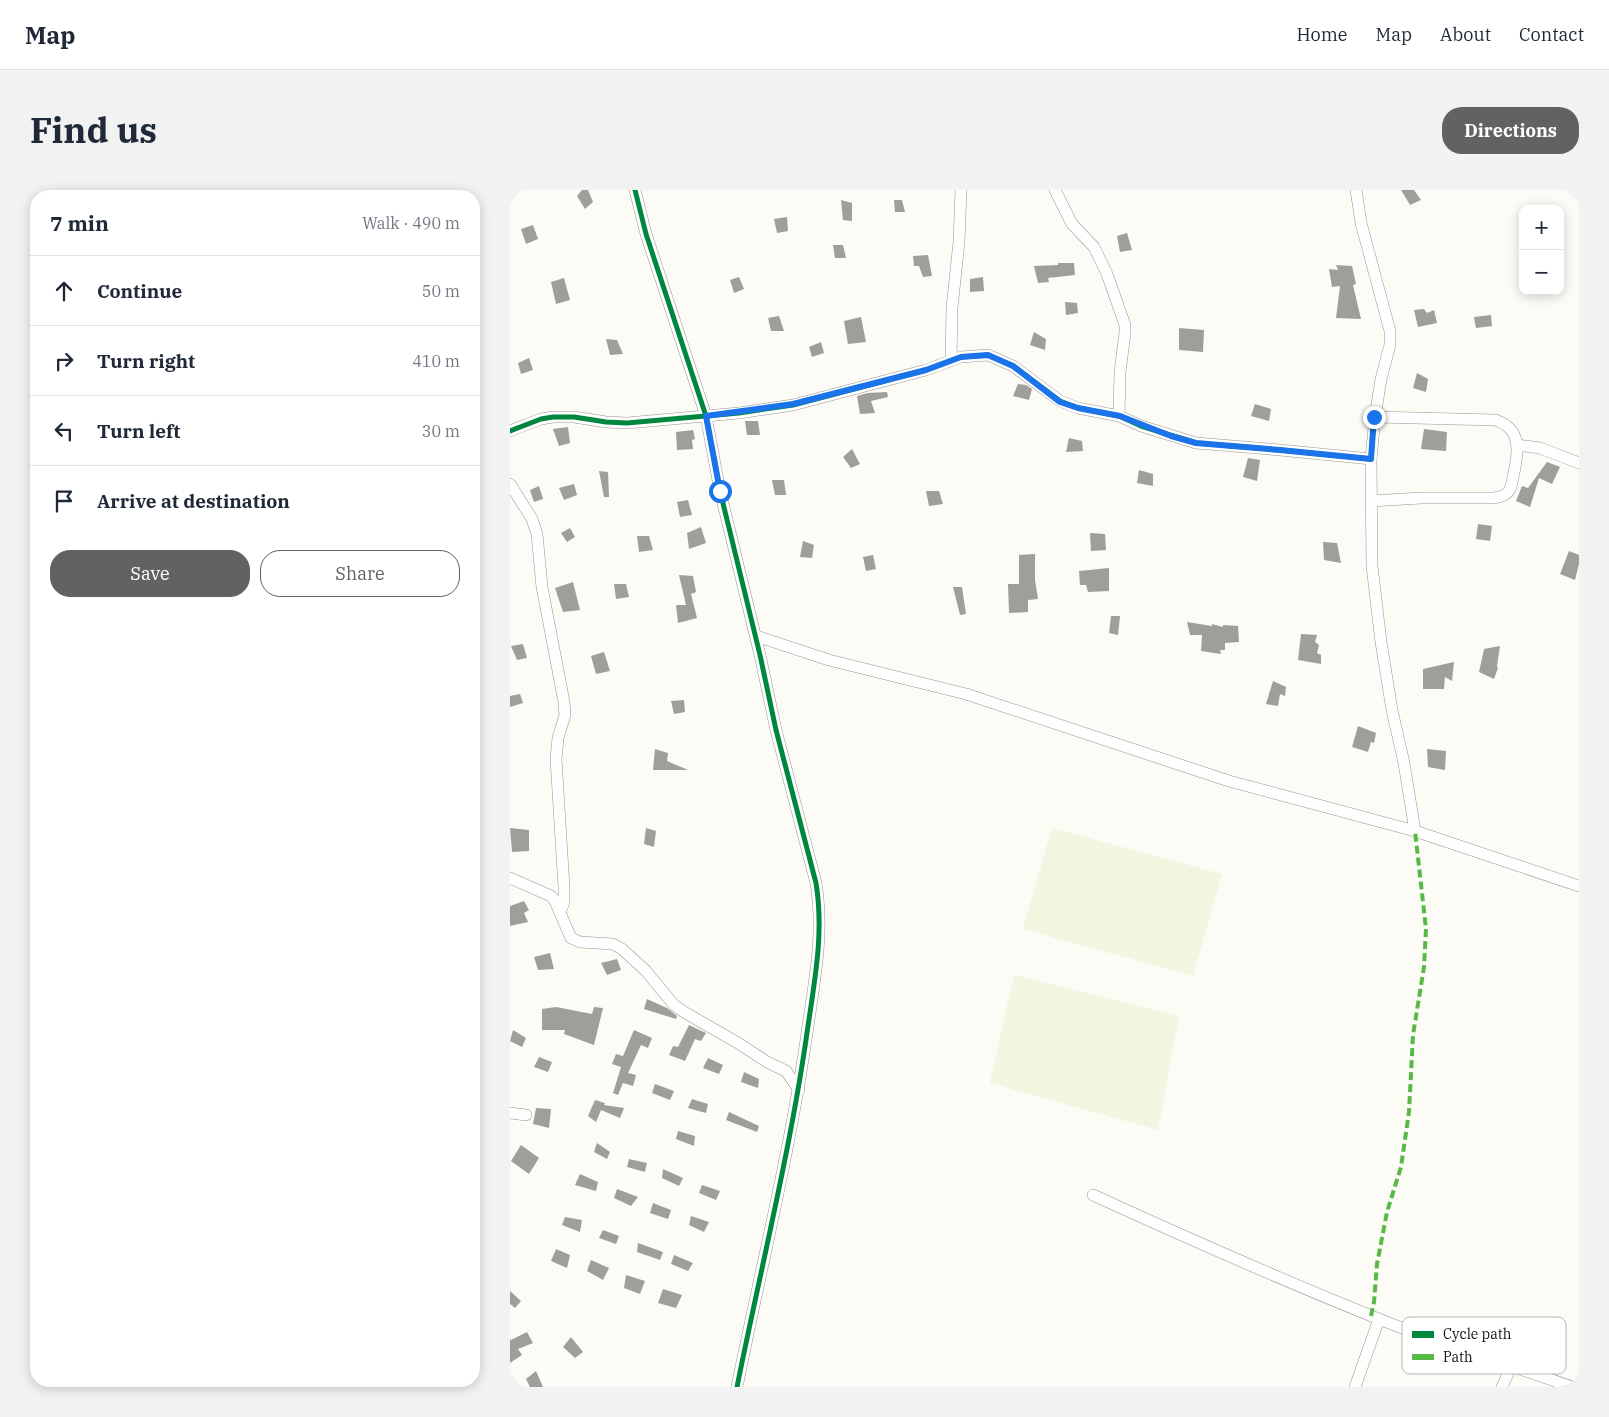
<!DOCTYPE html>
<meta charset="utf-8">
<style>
:root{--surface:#fff;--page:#f2f2f3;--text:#1f2937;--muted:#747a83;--line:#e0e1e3;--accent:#636260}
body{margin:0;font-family:"IBM Plex Serif",serif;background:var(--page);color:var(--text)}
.controls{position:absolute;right:15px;top:15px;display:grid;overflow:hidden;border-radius:10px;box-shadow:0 2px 12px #0003}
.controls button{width:45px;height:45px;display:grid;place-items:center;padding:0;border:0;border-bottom:1px solid var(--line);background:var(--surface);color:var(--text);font:25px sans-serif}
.stop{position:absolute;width:15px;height:15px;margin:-11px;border:4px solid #1a73e8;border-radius:50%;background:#fff}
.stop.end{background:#1a73e8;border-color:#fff;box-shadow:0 1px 5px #0008}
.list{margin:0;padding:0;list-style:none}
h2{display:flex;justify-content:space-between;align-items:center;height:65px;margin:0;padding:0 20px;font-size:21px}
h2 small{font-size:16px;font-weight:400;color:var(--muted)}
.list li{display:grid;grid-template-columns:32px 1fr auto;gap:15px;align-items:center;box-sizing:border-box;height:70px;padding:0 20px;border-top:1px solid var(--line)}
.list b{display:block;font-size:19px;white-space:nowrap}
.list em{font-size:16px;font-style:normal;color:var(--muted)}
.actions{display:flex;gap:10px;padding:15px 20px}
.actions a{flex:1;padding:11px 0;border:1px solid var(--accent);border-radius:20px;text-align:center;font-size:18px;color:var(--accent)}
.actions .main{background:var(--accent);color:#fff}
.icon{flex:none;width:28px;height:28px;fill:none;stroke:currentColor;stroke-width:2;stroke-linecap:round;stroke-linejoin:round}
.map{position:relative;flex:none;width:1069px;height:1197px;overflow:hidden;border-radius:20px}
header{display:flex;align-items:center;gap:30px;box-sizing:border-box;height:70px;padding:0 25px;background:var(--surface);border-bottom:1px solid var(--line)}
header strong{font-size:24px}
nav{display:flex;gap:28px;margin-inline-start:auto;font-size:18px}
.intro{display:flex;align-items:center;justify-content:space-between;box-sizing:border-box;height:120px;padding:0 30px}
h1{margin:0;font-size:35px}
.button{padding:12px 22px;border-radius:20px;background:var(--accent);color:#fff;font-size:18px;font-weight:700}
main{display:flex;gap:30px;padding:0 30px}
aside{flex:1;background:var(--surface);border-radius:20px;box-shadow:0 2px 12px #0003}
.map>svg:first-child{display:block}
.pitch{fill:#f0f6e0}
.building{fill:#a09e9b}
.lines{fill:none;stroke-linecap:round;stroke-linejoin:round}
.street-casing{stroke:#969694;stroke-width:12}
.street{stroke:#fffefe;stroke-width:11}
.quiet{stroke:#58b947;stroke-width:4;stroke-dasharray:8 4;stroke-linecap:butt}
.cycleway-casing{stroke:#fff;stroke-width:8}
.cycleway{stroke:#00873e;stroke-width:5}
.route{stroke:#1a73e8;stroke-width:6}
.key{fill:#fff;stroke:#b7b7b7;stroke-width:1}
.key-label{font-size:14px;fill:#101010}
</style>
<header>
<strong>Map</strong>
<nav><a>Home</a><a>Map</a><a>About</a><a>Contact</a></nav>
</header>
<div class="intro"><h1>Find us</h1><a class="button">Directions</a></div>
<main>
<aside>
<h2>7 min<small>Walk · 490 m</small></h2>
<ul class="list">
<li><svg class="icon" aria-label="ahead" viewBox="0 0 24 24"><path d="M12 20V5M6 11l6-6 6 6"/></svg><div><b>Continue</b></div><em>50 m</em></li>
<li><svg class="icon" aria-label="right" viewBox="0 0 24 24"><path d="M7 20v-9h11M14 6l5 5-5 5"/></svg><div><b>Turn right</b></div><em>410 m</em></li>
<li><svg class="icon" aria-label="left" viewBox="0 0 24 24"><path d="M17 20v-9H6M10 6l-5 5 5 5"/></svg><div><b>Turn left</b></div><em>30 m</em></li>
<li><svg class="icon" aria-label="arrive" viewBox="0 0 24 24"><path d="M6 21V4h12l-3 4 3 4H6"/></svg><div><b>Arrive at destination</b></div></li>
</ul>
<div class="actions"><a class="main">Save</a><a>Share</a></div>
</aside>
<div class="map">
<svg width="1069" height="1197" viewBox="0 0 1069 1197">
<rect width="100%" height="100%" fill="#fcfbf6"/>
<g class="pitch">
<polygon points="542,638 712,684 683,786 513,739"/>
<polygon points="504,785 669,826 648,940 480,893"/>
</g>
<g class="building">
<polygon points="72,0 78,0 83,12 75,19 67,6"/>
<polygon points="891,0 904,0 911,10 900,15"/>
<polygon points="331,10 342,13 342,31 333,30"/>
<polygon points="384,10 392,10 395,22 385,22"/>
<polygon points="277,27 278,41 267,43 264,29"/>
<polygon points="23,35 28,49 16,54 11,39"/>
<polygon points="617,43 622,60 610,62 607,46"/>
<polygon points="323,55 333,55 336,68 325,68"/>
<polygon points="418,65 422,86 413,87 409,76 404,76 403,66"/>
<polygon points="548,73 564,73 565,85 538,88 539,92 528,93 524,76 548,75"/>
<polygon points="826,75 842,76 846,94 843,95 851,129 826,128 830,96 822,97 819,79 828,80"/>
<polygon points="229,87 234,99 224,103 220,90"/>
<polygon points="473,87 474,101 460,102 460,89"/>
<polygon points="54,88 60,110 46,114 41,92"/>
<polygon points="555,112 567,113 568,123 556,125"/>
<polygon points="914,119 917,123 924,120 927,133 908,137 904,120"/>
<polygon points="981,125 982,136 966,138 964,127"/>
<polygon points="269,126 274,141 261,141 258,128"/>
<polygon points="351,127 356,152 338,154 334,131"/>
<polygon points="669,138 694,140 693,162 669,160"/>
<polygon points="524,142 536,149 535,160 520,155"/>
<polygon points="96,149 107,150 113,164 100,165"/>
<polygon points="311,152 314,163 302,167 299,157"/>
<polygon points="19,168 23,180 11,184 8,173"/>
<polygon points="907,183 918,189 916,202 903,198"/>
<polygon points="508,194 516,195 522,199 519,210 503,206"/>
<polygon points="377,202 378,207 361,211 365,223 350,224 347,206 358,203"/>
<polygon points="745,214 761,219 759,231 741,226"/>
<polygon points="235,231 248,231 250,245 237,245"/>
<polygon points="58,237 60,253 49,256 43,239"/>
<polygon points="914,239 937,242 936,261 911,259"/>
<polygon points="183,240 185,249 182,250 183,259 167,260 166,242"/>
<polygon points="559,248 572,251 573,261 556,262"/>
<polygon points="342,259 350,274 341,278 333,267"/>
<polygon points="738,268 750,270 747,291 733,287"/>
<polygon points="1037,272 1050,277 1042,294 1029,288 1020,317 1006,311 1012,296 1018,298"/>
<polygon points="629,280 643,284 643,296 627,293"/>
<polygon points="89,281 98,282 99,307 94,307"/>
<polygon points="262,290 274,290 276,305 265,305"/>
<polygon points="64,294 67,305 54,310 49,298"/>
<polygon points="29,296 33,309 24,312 20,300"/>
<polygon points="416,301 429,301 433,314 419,316"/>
<polygon points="178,310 182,325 170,327 167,312"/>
<polygon points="968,334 982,336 980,351 966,349"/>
<polygon points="191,337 196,353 179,359 177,343"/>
<polygon points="60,338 65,347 57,352 51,343"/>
<polygon points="580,343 595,344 596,360 581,361"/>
<polygon points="127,346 139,346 143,360 129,362"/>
<polygon points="293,351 304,355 302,368 290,367"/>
<polygon points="813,352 827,353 831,373 814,370"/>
<polygon points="1059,361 1069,365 1069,374 1065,390 1050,384"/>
<polygon points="525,364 525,390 528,409 518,410 518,422 499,423 498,394 509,394 509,365"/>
<polygon points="363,365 366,379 356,381 353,367"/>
<polygon points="599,378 599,401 578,402 576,395 570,395 569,381"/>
<polygon points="169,385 183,386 186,402 181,404 187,428 168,433 166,415 176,415"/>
<polygon points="63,392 70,420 53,422 45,398"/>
<polygon points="104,394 116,394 119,407 106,409"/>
<polygon points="443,397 452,397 456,424 450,425"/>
<polygon points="601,426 610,426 608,445 599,443"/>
<polygon points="677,432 702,436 702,434 713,437 713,435 728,436 729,452 715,453 715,460 710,460 711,464 691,461 692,445 680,445"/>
<polygon points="791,444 807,445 805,452 809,455 807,463 811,465 811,474 788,470"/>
<polygon points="13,454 17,468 7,470 1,456"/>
<polygon points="990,456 987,476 988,478 984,489 969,482 974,459"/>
<polygon points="94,462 100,481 86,484 81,466"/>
<polygon points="944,472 942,491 935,487 934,499 913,499 913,479"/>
<polygon points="763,491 776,497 775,506 770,504 768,516 756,514"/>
<polygon points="10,504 13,513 0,517 0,506"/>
<polygon points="174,510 175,522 164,524 161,511"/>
<polygon points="848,536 866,543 864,553 861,552 858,562 842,557"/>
<polygon points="145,559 158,563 157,571 178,580 143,580"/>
<polygon points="917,559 936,561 935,580 918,577"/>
<polygon points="0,638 19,640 19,661 2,662"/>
<polygon points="136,638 146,641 144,657 134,654"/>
<polygon points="14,711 19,720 14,723 18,732 0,736 0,716"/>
<polygon points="40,763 44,779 28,780 24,767"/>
<polygon points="107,769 111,780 97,785 91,773"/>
<polygon points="137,809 157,818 167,826 166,829 134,819"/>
<polygon points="46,817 82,824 84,817 93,818 84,855 54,844 55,840 32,840 32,819"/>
<polygon points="179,835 196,843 191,851 185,849 175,871 159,865 163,856 168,857"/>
<polygon points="3,840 16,848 12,857 0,851"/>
<polygon points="124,840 142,848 138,858 131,855 118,883 126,885 123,896 113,893 108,905 103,903 111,877 102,874 106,864 113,866"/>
<polygon points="29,867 42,872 38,882 24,877"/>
<polygon points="198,868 213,875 209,884 193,878"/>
<polygon points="234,882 249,889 248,898 231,892"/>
<polygon points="145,894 164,901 160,910 142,903"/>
<polygon points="182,909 198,914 196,923 178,918"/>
<polygon points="85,910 95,913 94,915 114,918 110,928 91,920 86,932 78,926"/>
<polygon points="26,918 41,919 39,938 23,934"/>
<polygon points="219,922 249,936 247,942 216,930"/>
<polygon points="168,941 185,946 184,956 166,949"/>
<polygon points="87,953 100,962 97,969 84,962"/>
<polygon points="11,955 29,968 19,984 1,971"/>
<polygon points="119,969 137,973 135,982 117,977"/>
<polygon points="153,979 173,988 169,996 152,988"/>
<polygon points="70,984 88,992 86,1001 65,995"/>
<polygon points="192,995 210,1001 206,1010 189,1003"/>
<polygon points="107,999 128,1007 121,1016 104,1008"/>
<polygon points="143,1013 161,1020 158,1029 140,1023"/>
<polygon points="181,1026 199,1032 194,1042 179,1035"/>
<polygon points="55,1027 72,1030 70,1042 52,1035"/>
<polygon points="93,1040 109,1046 106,1054 89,1048"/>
<polygon points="128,1053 153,1062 150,1070 127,1062"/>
<polygon points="46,1059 60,1065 57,1078 41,1071"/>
<polygon points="164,1065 183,1073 178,1081 161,1074"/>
<polygon points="81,1070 99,1078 93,1090 77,1081"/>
<polygon points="116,1085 135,1091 130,1104 114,1098"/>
<polygon points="153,1099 172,1105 166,1118 148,1113"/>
<polygon points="0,1101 11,1111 5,1118 0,1114"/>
<polygon points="17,1142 23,1153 8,1159 12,1165 0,1173 0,1149 1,1150"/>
<polygon points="61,1147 73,1162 65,1168 53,1157"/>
<polygon points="26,1181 33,1197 20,1197 16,1189"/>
</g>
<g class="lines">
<defs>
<g id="street">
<path d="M125,0L136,44L196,226L210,301L250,465L266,540L306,693C314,742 305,788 298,836C281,958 251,1077 227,1197"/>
<polyline points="545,0 562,34 584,57 597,84 615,135 615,143 610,182 609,226"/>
<polyline points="846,0 851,33 880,141 880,155 871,189 865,227 861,269 862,376 871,452 882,520 894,573 905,641"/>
<polyline points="441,170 442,118 449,52 451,0"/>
<polyline points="0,241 31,229 43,227 64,227 96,232 117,233 229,223 283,215 416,180 451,167 478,165 503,176 550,211 568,218 609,226 631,236 686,253 770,260 861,269"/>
<polyline points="1007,255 1030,258 1069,273"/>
<polyline points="0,294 22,329 27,344 32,397 54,512 55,525 48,548 46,569 54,697 54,712 50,723"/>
<path d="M861,311L911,308H984C992,306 997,306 1001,297C1004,279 1015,250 997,236C994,233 989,232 986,230L865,227"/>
<polyline points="246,446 319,470 456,504 719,591 905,641 1069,696"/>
<polyline points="0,688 41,706 45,711 61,748 70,752 103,754 112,759 136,781 164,815 174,822 228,853 257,872 276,881 289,900"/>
<polyline points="0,923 16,925"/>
<path d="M583,1005C677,1048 772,1090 869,1129C932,1155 998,1174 1062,1197"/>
<polyline points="845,1197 869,1129"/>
<polyline points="992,1197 1002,1175"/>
</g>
</defs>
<use href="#street" class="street-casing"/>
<use href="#street" class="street"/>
<polyline class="quiet" points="861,1126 864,1112 867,1074 877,1022 891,977 899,922 903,845 914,777 916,739 905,641"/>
<defs>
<g id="cycleway">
<path d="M125,0L136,44L196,226L210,301L250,465L266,540L306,693C314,742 305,788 298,836C281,958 251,1077 227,1197"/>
<polyline points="0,241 31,229 43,227 64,227 96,232 117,233 229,223 283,215 416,180 451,167 478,165 503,176 550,211 568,218 609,226 631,236 686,253 770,260 861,269"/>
</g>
</defs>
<use href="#cycleway" class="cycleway-casing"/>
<use href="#cycleway" class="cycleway"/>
</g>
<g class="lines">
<polyline class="route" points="210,301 196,226 283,214 416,180 451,167 478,165 503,176 550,212 568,218 610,226 661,246 686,253 770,260 861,269 864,227"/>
</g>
<rect x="892" y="1127" width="164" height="57" rx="8" class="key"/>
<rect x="902" y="1141" width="22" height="7" fill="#00873e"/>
<rect x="902" y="1164" width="22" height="6" fill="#58b947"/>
<g class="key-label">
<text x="933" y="1149">Cycle path</text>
<text x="933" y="1172">Path</text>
</g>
</svg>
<div class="controls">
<button>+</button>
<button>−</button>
</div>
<div class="stop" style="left:210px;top:301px"></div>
<div class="stop end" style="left:864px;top:227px"></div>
</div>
</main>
